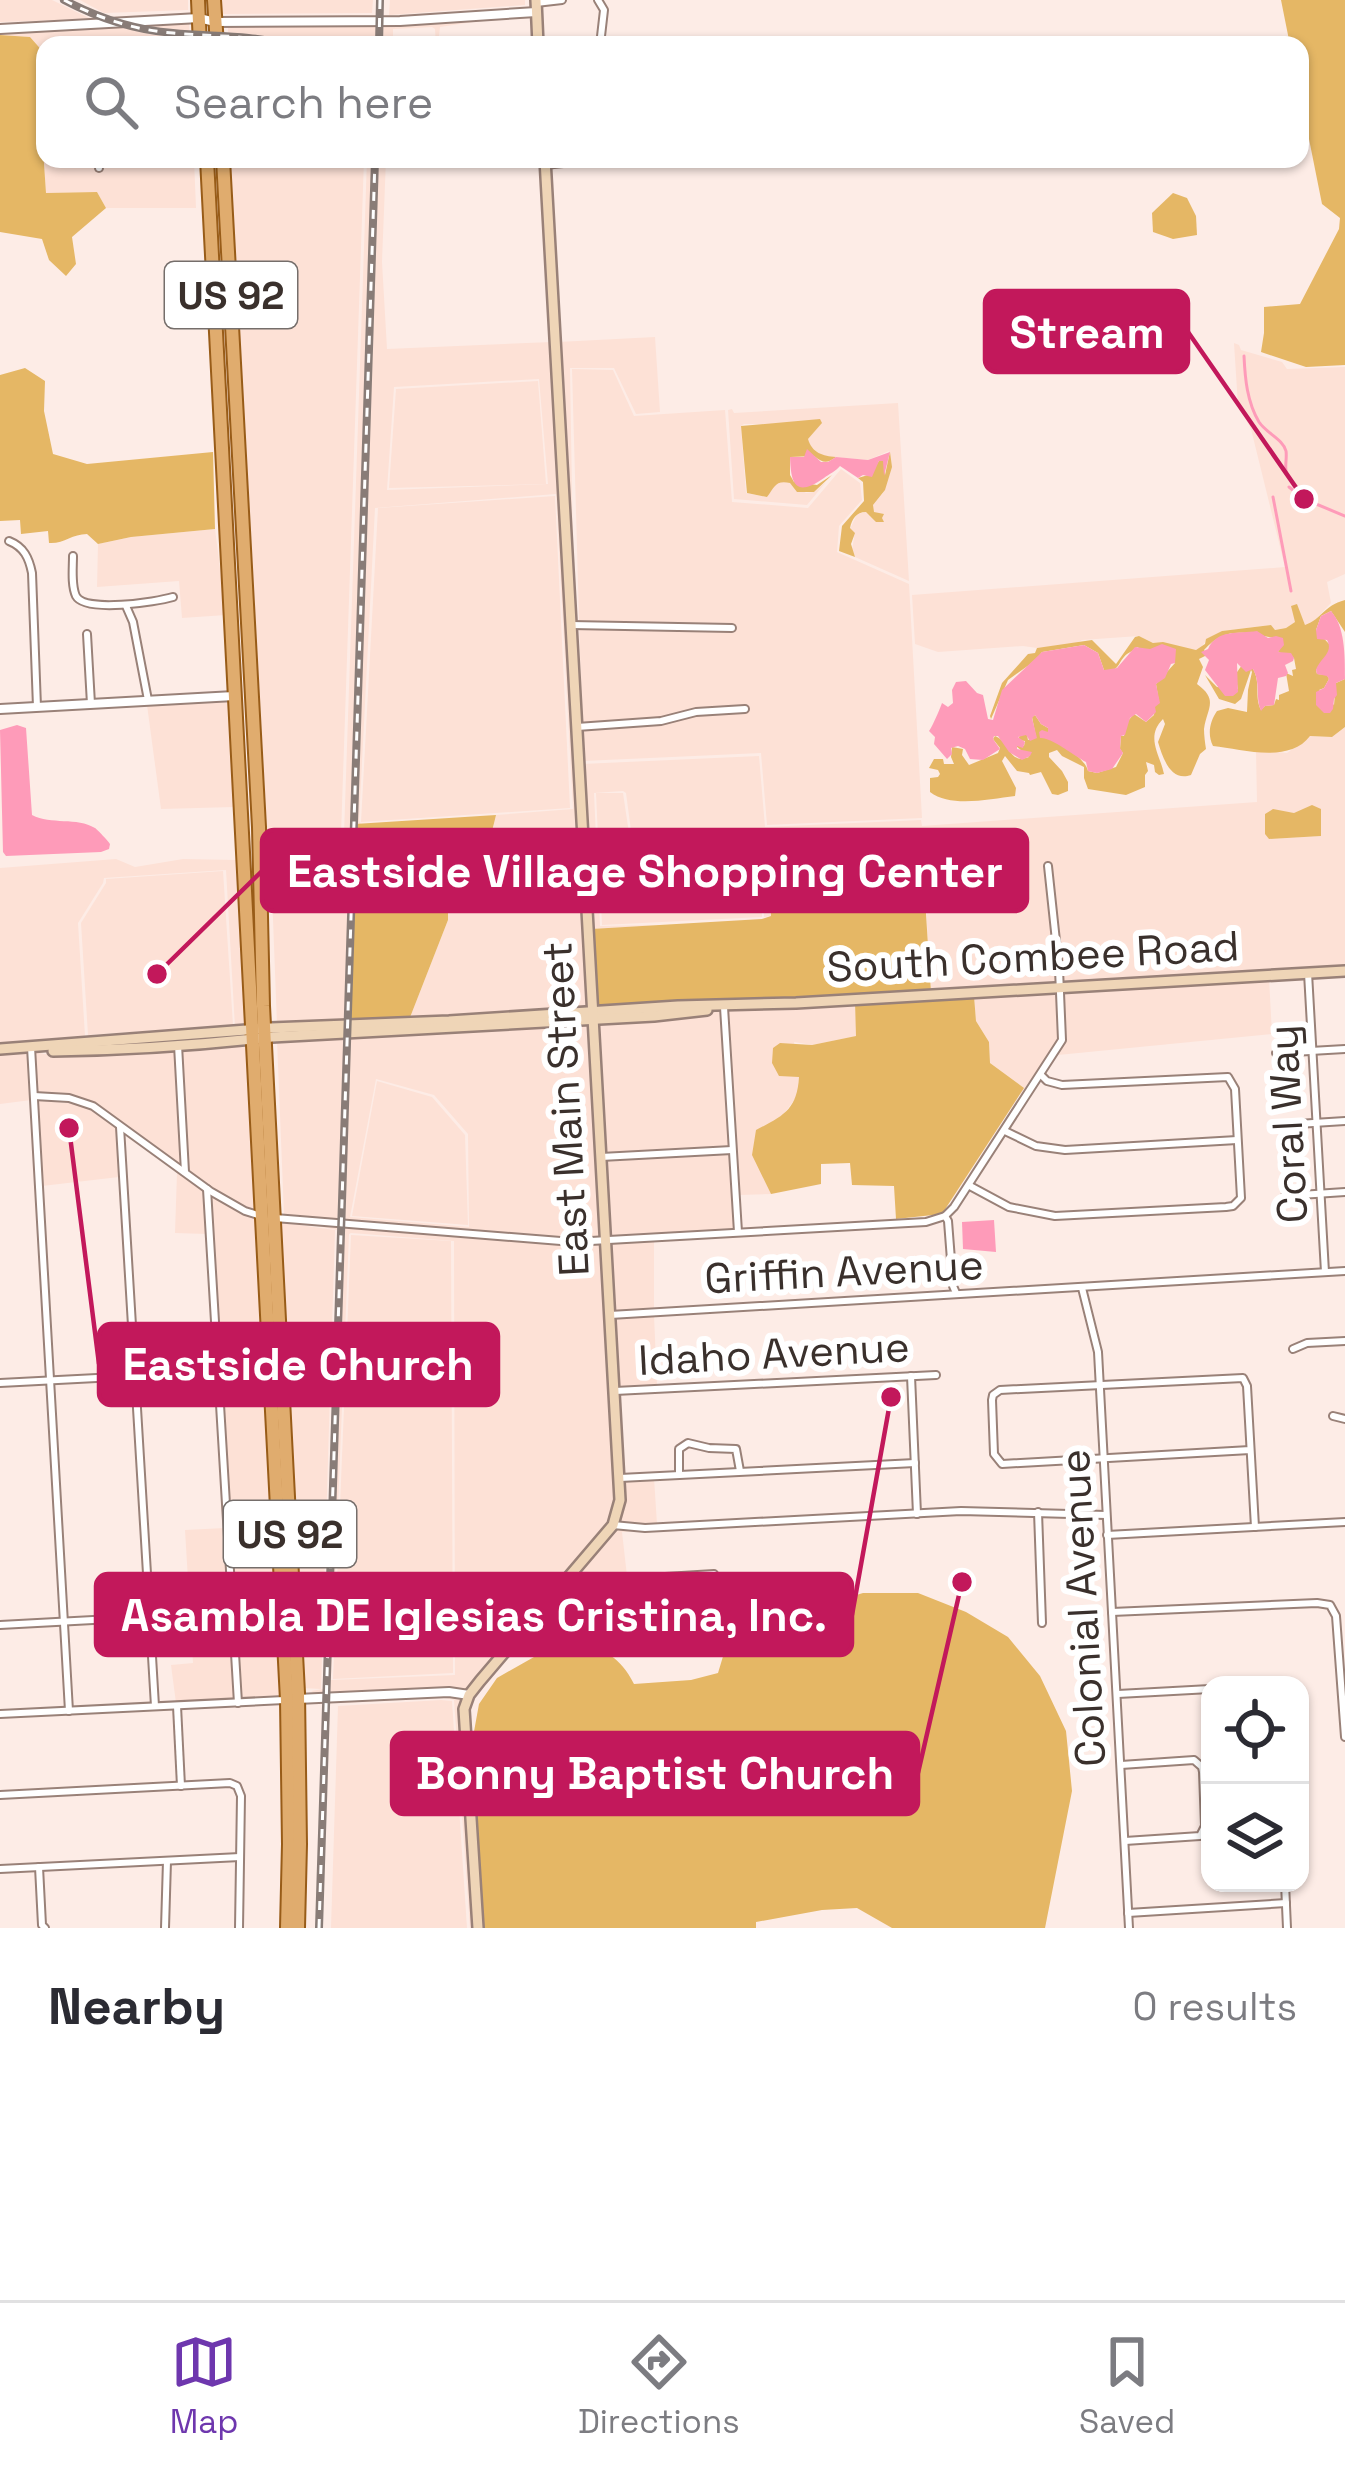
<!DOCTYPE html>
<style>
:root{--surface:#fff;--page:#f7f7f7;--text:#2b2b33;--muted:#7c7c81;--line:#e1e1e2;--accent:#6e37ae}
body{margin:0;font-family:"Space Grotesk",sans-serif;background:var(--page);color:var(--text)}
.controls{position:absolute;right:36px;bottom:36px;display:grid;overflow:hidden;border-radius:24px;box-shadow:0 3px 9px #0004}
.controls button{width:108px;height:108px;display:grid;place-items:center;padding:0;border:0;border-bottom:3px solid var(--line);background:var(--surface);color:var(--text);font:60px sans-serif}
.list{margin:0;padding:0;list-style:none}
h2{display:flex;justify-content:space-between;align-items:center;height:156px;margin:0;padding:0 48px;font-size:51px}
h2 small{font-size:39px;font-weight:400;color:var(--muted)}
.icon{flex:none;width:66px;height:66px;fill:none;stroke:currentColor;stroke-width:2;stroke-linecap:round;stroke-linejoin:round}
.map{position:relative;flex:none;width:1345px;height:1928px;overflow:hidden}
.search{position:absolute;background:var(--surface);box-shadow:0 3px 9px #0004;left:36px;right:36px;top:36px;height:132px;display:flex;align-items:center;gap:30px;box-sizing:border-box;padding:0 42px;border-radius:24px;color:var(--muted);font-size:45px}
.sheet{height:372px;background:var(--surface)}
nav{display:flex;justify-content:space-around;align-items:center;box-sizing:border-box;height:168px;border-top:3px solid var(--line);background:var(--surface);font-size:33px;color:var(--muted)}
nav a{display:grid;justify-items:center;gap:6px}
nav .on{color:var(--accent)}
.map>svg:first-child{display:block}
.built{fill:#fde1d6;fill-rule:evenodd}
.green{fill:#e5b765}
.water{fill:#fe9bb9}
.lines{fill:none;stroke-linecap:round;stroke-linejoin:round}
.stream{stroke:#fe9bb9;stroke-width:3}
.minor-casing{stroke:#998178;stroke-width:10}
.tertiary-casing{stroke:#998178;stroke-width:12}
.secondary-casing{stroke:#998178;stroke-width:14}
.primary-casing{stroke:#985c18;stroke-width:16}
.minor{stroke:#fff;stroke-width:6}
.tertiary{stroke:#fff;stroke-width:8}
.secondary{stroke:#efd5b7;stroke-width:9}
.primary{stroke:#e0ac6e;stroke-width:12}
.rail-casing{stroke:#897c77;stroke-width:8}
.rail{stroke:#fff;stroke-width:3;stroke-dasharray:9;stroke-linecap:butt}
.labels{text-anchor:middle;stroke-width:12;stroke-linejoin:round;paint-order:stroke}
.shield{fill:#fff;stroke:#756e6b;stroke-width:3}
.shield-label{font-size:39px;font-weight:bold;fill:#3a302c}
.street-label{font-size:42px;fill:#3a302c;stroke:#fff}
.leader{fill:none;stroke:#c2185b;stroke-width:4.5}
.callout-dot{fill:#c2185b;stroke:#fff;stroke-width:4.5}
.callout{fill:#c2185b;stroke:#c2185b;stroke-width:4.5}
.callout-label{font-size:45px;text-anchor:middle;font-weight:bold;fill:#fff}
</style>
<div class="map">
<svg width="1345" height="1928" viewBox="0 0 1345 1928">
<rect width="100%" height="100%" fill="#fdece6"/>
<g class="built">
<polygon points="0,0 52,0 91,19 0,22"/>
<polygon points="80,0 188,0 188,10 104,13"/>
<polygon points="222,0 373,0 372,13 222,14"/>
<polygon points="390,0 525,0 525,5 389,15"/>
<polygon points="506,17 440,27 438,45 436,45 435,29 432,27 393,29 393,45 228,45 228,25"/>
<polygon points="189,22 190,45 45,45 45,54 30,37 0,35 0,31"/>
<polygon points="43,148 45,159 194,159 196,208 106,208 97,192 46,193"/>
<polygon points="230,159 364,159 340,864 269,864"/>
<path d="M367,159H386L382,262L387,349L552,342L589,1008L409,1020L448,920V912L455,908L474,878L488,849L496,815L573,809L556,494L375,508L359,821L361,824L355,825L347,1023L277,1025L271,866H340L343,864ZM539,379L548,484L387,490L394,387Z"/>
<polygon points="655,337 660,412 636,414 614,368 570,368 574,622 558,342"/>
<polygon points="1234,343 1239,345 1241,350 1282,362 1287,369 1345,367 1345,574 1327,582 1331,603 1312,623 1305,625 1296,604 1295,622 1286,628 1275,630 1271,625 1222,631 1207,639 1201,648 1196,650 1153,643 1139,636 1082,640 1075,644 1037,648 1023,646 938,652 915,644 912,595 1285,567 1251,429 1238,405"/>
<polygon points="572,369 613,370 634,416 725,410 732,502 808,508 841,469 860,483 862,500 839,526 837,552 909,584 922,818 767,825 761,753 583,761"/>
<polygon points="538,381 546,484 389,488 396,389"/>
<polygon points="898,403 909,581 855,557 852,550 854,538 850,529 857,514 866,512 873,516 878,514 873,512 873,505 883,493 889,451 868,460 822,456 810,446 807,440 821,424 744,424 741,426 746,493 767,497 774,485 781,481 790,483 806,493 814,492 826,482 807,505 734,499 728,410 732,409 734,413"/>
<polygon points="555,496 570,808 361,822 378,508"/>
<polygon points="215,529 226,615 182,618 179,581 97,587 98,544 131,537"/>
<polygon points="231,699 234,807 161,809 147,705"/>
<path d="M1345,727V968L1063,985L1050,863L1045,865L1057,985L931,992L922,840L776,850L777,875L783,884L770,885L771,916L764,917L761,836L632,838L626,793L623,791L594,793L600,926L660,925L591,929L582,764L759,756L765,827L921,820L922,826L1257,802L1256,750L1287,753L1310,736L1332,737ZM1273,810L1294,813L1306,810L1321,836L1269,839Z"/>
<polygon points="596,793 623,793 630,840 759,837 762,917 602,925"/>
<path d="M116,859L135,867L183,859L237,860L245,1028L0,1047V868ZM226,870L235,1027L85,1036L78,923L103,883L104,878Z"/>
<polygon points="223,871 233,1025 88,1035 81,923 106,883 106,879"/>
<polygon points="1269,978 1272,1034 1058,1055 1065,1040 1066,1030 1064,990"/>
<polygon points="1057,991 1059,1039 1023,1097 1020,1096 1023,1087 990,1063 989,1042 976,1021 974,996"/>
<polygon points="855,1002 857,1036 812,1045 794,1042 799,1077 798,1095 753,1155 771,1194 739,1195 727,1009"/>
<polygon points="721,1010 729,1148 604,1154 597,1021 687,1016"/>
<path d="M590,1022L603,1238L573,1239L284,1215L277,1040ZM376,1079L434,1095L468,1134L469,1227L350,1217Z"/>
<polygon points="246,1044 256,1211 212,1189 188,1170 181,1048"/>
<polygon points="175,1048 181,1166 95,1104 70,1095 37,1093 34,1051 44,1054 112,1053"/>
<polygon points="28,1050 31,1100 0,1104 0,1052"/>
<polygon points="377,1081 432,1097 465,1135 468,1225 352,1216"/>
<polygon points="37,1099 81,1105 91,1109 117,1128 119,1177 42,1186"/>
<polygon points="729,1153 734,1230 609,1237 604,1160"/>
<polygon points="167,1163 204,1190 207,1234 175,1233 177,1173"/>
<polygon points="211,1195 244,1214 256,1217 265,1366 221,1368"/>
<polygon points="278,1222 335,1230 321,1689 302,1688"/>
<path d="M295,1222L573,1245L603,1244L617,1500L610,1524L468,1692L322,1696L311,1691L323,1689L338,1230ZM351,1233L454,1241L455,1675L331,1680L349,1234Z"/>
<polygon points="351,1235 451,1241 453,1673 333,1679"/>
<polygon points="734,1235 654,1242 654,1309 613,1312 610,1243"/>
<polygon points="654,1315 657,1386 618,1388 613,1317"/>
<polygon points="266,1372 280,1697 241,1699 221,1374"/>
<polygon points="654,1478 657,1524 617,1522 624,1501 623,1481"/>
<polygon points="225,1528 235,1700 176,1703 171,1665 193,1663 185,1530"/>
<polygon points="614,1528 635,1531 622,1532 627,1576 584,1579 572,1577"/>
<polygon points="448,1695 465,1697 475,1928 470,1928 454,1700 441,1697 341,1703 335,1701"/>
<polygon points="441,1700 452,1701 467,1928 331,1928 338,1706"/>
</g>
<g class="green">
<polygon points="1281,0 1345,0 1345,365 1306,367 1261,352 1264,333 1264,307 1300,304 1339,229 1340,218 1322,204 1300,94 1300,45 1290,45"/>
<polygon points="0,35 30,37 45,54 43,149 46,193 97,192 106,208 72,237 76,264 66,276 49,260 42,239 0,232"/>
<polygon points="1173,193 1187,198 1196,216 1197,235 1173,239 1153,232 1152,213"/>
<path d="M25,368L45,381L44,411L53,454L87,464L213,452L215,529L131,537L98,544L87,534C72,534 64,544 49,543L48,531L21,534L20,520L0,521V375Z"/>
<path d="M820,419L822,423L808,439C812,453 823,456 836,457C827,464 823,463 814,456L790,457V475L794,482L817,485L832,475L814,492H797L790,483C775,480 775,487 767,497L747,493L741,426Z"/>
<path d="M890,452L892,467L885,490L873,505L874,512L884,514L882,518L884,522H876L866,512C856,512 852,519 850,528L855,533L851,544L855,557L839,551L842,526L864,501L863,482L858,478L868,475L879,461L884,460L885,475Z"/>
<path d="M1345,600V632L1331,611L1321,616L1316,630L1330,645V652L1316,670L1317,674L1327,675L1329,679L1324,688L1319,690L1334,705L1336,683L1345,679V727L1332,737L1310,736C1289,764 1242,749 1213,746C1207,734 1210,721 1217,711L1228,708L1247,712L1248,690L1252,672L1251,670L1241,699L1235,704L1219,699L1205,675L1217,687L1238,689L1235,675L1242,665L1253,669C1261,683 1254,697 1261,710L1265,706L1274,705L1276,699L1279,700V695L1289,691L1286,673L1293,676L1292,670L1296,669L1294,658L1278,652L1280,648L1275,638C1246,633 1226,625 1204,650L1207,655L1199,659L1203,667L1197,684C1219,700 1207,708 1204,729C1204,735 1205,743 1206,749L1200,754L1191,775C1171,782 1163,759 1158,742L1165,724L1163,719C1145,737 1160,754 1164,774L1159,775L1155,772L1154,765L1146,762L1148,771L1145,775V787L1126,795L1088,789L1084,778V767L1062,756L1057,750L1049,753V757L1062,771L1068,782V791L1058,795L1052,794L1041,772L1030,775L1029,773L1017,771L1005,756L1002,761L1016,788L1015,796C989,799 951,808 930,792V778L938,777L940,774L938,770L929,768L934,759H943L944,764H954L951,757L952,747L963,749L962,755L969,765L998,753L1000,748L993,739L995,736C1011,742 1008,765 1029,757L1016,746H1024L1025,741L1018,740L1020,735H1027L1028,740L1036,737L1032,717L1035,715L1041,724L1048,728L1049,731L1040,737C1055,738 1085,757 1088,771L1097,773L1116,767L1123,753L1120,749L1121,736H1124L1127,722L1134,714L1146,722L1154,715L1155,706L1159,702L1156,684L1175,663V649H1141L1137,647C1134,650 1130,652 1127,654C1117,662 1120,673 1104,670L1098,653L1084,645L1042,652L1036,660L1008,680L991,719L990,716L1002,683L1028,654L1035,653L1037,648L1092,640L1116,664L1135,637L1139,636L1153,643L1163,642L1196,650L1205,644L1206,639L1222,631L1271,625L1275,630L1286,628L1295,622L1291,606L1297,604L1305,625C1322,619 1323,606 1345,600Z"/>
<polygon points="1312,805 1321,809 1321,836 1269,839 1265,834 1265,814 1273,809 1294,813"/>
<path d="M496,815C488,849 476,890 448,912V920L409,1020L347,1023L355,824Z"/>
<polygon points="921,836 931,992 596,1008 591,929 762,919 771,916 770,885 783,884 787,888 862,883 871,859 892,866 901,845 895,838"/>
<path d="M974,996L976,1021L989,1042L990,1063L1024,1088L942,1214L896,1219L894,1186L852,1185L850,1163L821,1164V1184L771,1194L752,1155L756,1130C783,1116 797,1110 799,1077L779,1076L772,1063L773,1048L780,1043L812,1045L856,1036L855,1002Z"/>
<path d="M863,1593H918L966,1612L1008,1637L1040,1676L1066,1731L1072,1791L1045,1928H892L857,1908L822,1910L756,1922V1928H482L471,1748L479,1704L497,1678L534,1657L577,1641C605,1651 620,1656 634,1684L691,1680L718,1673L734,1620L802,1611Z"/>
</g>
<g class="water">
<path d="M807,449L821,462H828L836,457L868,460L890,452L884,476L883,461H879L872,477L863,475L858,478L840,466C836,471 829,474 824,478C794,499 791,482 790,457H804Z"/>
<path d="M1331,611C1345,627 1345,654 1345,679L1336,683L1337,695L1334,699L1333,709L1330,713H1324L1316,705V692L1324,688L1329,679L1327,676L1317,674L1316,670C1320,658 1334,653 1327,640L1317,639L1316,630L1321,616Z"/>
<path d="M1257,631L1268,638L1276,636L1283,638L1284,645L1278,652L1291,653L1294,658L1293,661L1285,665L1288,673L1286,676L1278,678L1274,705L1265,706L1261,711C1255,697 1261,683 1253,669L1246,672L1237,663L1238,692L1233,696H1225L1205,670L1209,660L1201,652L1208,649C1217,629 1238,634 1257,631Z"/>
<path d="M1162,644L1176,649L1175,663L1171,664L1165,678L1156,684L1160,703L1155,707L1156,712L1146,722L1136,714L1130,718L1125,735L1121,736L1120,748L1123,753L1112,769L1097,773L1088,771L1086,762C1073,755 1051,737 1040,738L1039,732L1042,730L1048,732V728L1041,724L1035,715L1032,718L1037,738L1030,741L1026,735L1018,737L1025,742L1023,748L1017,746V749L1032,752L1030,756L1022,760L1009,752L998,736H994L993,739L1000,749L983,760L970,759L965,749L958,746L951,748L952,754L947,759L934,744L935,737L929,731C932,728 941,706 942,703L948,707L953,703L952,690L956,682L966,681L977,693L983,695L988,719L993,720L1002,690L1042,652L1084,645L1098,653L1104,670L1117,668L1135,647L1150,649Z"/>
<path d="M17,725L26,728L32,815C51,825 77,817 95,828C97,829 109,842 110,844L109,849L101,852L6,856L3,852L0,730Z"/>
<polygon points="994,1220 996,1252 963,1249 962,1222"/>
</g>
<g class="lines">
<g class="stream">
<path d="M1244,356C1245,378 1247,402 1259,422C1266,433 1283,439 1286,451C1287,458 1285,464 1286,471"/>
<polyline points="1289,487 1304,499 1345,516"/>
<polyline points="1273,497 1291,591"/>
</g>
<defs>
<g id="minor">
<polyline points="598,0 604,10 600,45"/>
<polyline points="536,3 562,0"/>
<polyline points="99,159 99,168"/>
<polyline points="545,165 600,159"/>
<path d="M9,541C24,547 29,558 32,573L37,707"/>
<path d="M73,556C73,568 71,585 76,596C85,613 156,602 173,597"/>
<polyline points="126,606 133,622 148,700"/>
<polyline points="571,625 732,628"/>
<polyline points="87,634 91,704"/>
<polyline points="577,727 661,721 696,712 745,709"/>
<polyline points="1308,973 1325,1272"/>
<polyline points="724,1007 738,1232"/>
<polyline points="178,1045 185,1172"/>
<polyline points="31,1047 69,1711"/>
<polyline points="1276,1053 1345,1049"/>
<polyline points="34,1096 69,1098 93,1106 210,1191 245,1211 258,1215"/>
<polyline points="1282,1125 1345,1121"/>
<polyline points="120,1127 155,1706"/>
<polyline points="1005,1131 1036,1146 1065,1150 1237,1140"/>
<polyline points="601,1157 732,1150"/>
<polyline points="970,1186 1009,1207 1055,1216 1226,1207 1233,1206 1241,1198 1235,1089 1228,1077 1062,1085 1047,1081 1041,1075"/>
<polyline points="207,1189 238,1703"/>
<polyline points="1285,1196 1345,1192"/>
<polyline points="945,1216 948,1221 953,1286 956,1293"/>
<polyline points="275,1218 573,1242 926,1222 945,1216 954,1207 1062,1040 1059,969 1048,866"/>
<polyline points="1082,1288 1098,1352 1129,1928"/>
<polyline points="610,1315 1345,1271"/>
<polyline points="1293,1349 1307,1343 1345,1341"/>
<polyline points="911,1376 917,1514"/>
<polyline points="0,1383 271,1369"/>
<polyline points="615,1391 936,1375"/>
<polyline points="1333,1416 1345,1419"/>
<polyline points="1250,1450 1002,1464 994,1454 992,1400 993,1395 1000,1390 1243,1378 1247,1386 1255,1527"/>
<polyline points="679,1474 679,1449 688,1443 709,1448 736,1449 740,1471"/>
<polyline points="620,1478 915,1463"/>
<polyline points="1038,1512 1042,1623"/>
<polyline points="613,1525 645,1528 961,1511 1106,1515"/>
<polyline points="1107,1535 1345,1522"/>
<polyline points="567,1578 584,1582 714,1574"/>
<polyline points="1112,1612 1317,1603 1330,1605 1336,1616 1345,1737"/>
<polyline points="0,1625 149,1617"/>
<polyline points="524,1630 534,1635 563,1634 720,1624"/>
<polyline points="1118,1694 1210,1689"/>
<polyline points="177,1706 181,1786"/>
<polyline points="0,1714 284,1700"/>
<polyline points="1121,1765 1194,1760 1202,1767 1203,1772 1205,1826 1200,1836 1125,1841"/>
<polyline points="0,1795 230,1783 237,1786 241,1796 239,1928"/>
<polyline points="39,1867 42,1925 45,1928"/>
<polyline points="0,1869 240,1857"/>
<polyline points="1285,1883 1287,1928"/>
<polyline points="1128,1913 1286,1903"/>
<polyline points="165,1928 167,1861"/>
</g>
<g id="tertiary">
<polyline points="0,29 199,18 215,22 400,21 536,12"/>
<polyline points="0,709 234,696"/>
<polyline points="297,1699 449,1692 469,1695"/>
</g>
<g id="secondary">
<polyline points="536,0 538,45"/>
<polyline points="0,1049 271,1028 449,1021 678,1006 796,1003 1345,971"/>
<path d="M53,1051C127,1050 200,1045 272,1037L654,1016L707,1010"/>
<polyline points="478,1928 464,1709 469,1695 480,1681 613,1525 620,1500 545,159"/>
</g>
<g id="primary">
<polyline points="198,0 200,45"/>
<polyline points="214,0 217,45"/>
<polyline points="207,159 287,1700 289,1844 287,1928"/>
<polyline points="223,159 259,827 263,1006 298,1693 300,1844 298,1928"/>
</g>
</defs>
<use href="#minor" class="minor-casing"/>
<use href="#tertiary" class="tertiary-casing"/>
<use href="#secondary" class="secondary-casing"/>
<use href="#primary" class="primary-casing"/>
<use href="#minor" class="minor"/>
<use href="#tertiary" class="tertiary"/>
<use href="#secondary" class="secondary"/>
<use href="#primary" class="primary"/>
<defs>
<g id="rail">
<path d="M64,0C98,18 134,30 173,33C210,37 249,34 286,45"/>
<polyline points="379,45 380,0"/>
<polyline points="319,1928 375,159"/>
</g>
</defs>
<use href="#rail" class="rail-casing"/>
<use href="#rail" class="rail"/>
</g>
<g class="labels">
<g class="shield">
<rect x="165" y="262" width="132" height="66" rx="9"/>
<rect x="224" y="1501" width="132" height="66" rx="9"/>
</g>
<g class="shield-label">
<text x="231" y="309">US 92</text>
<text x="290" y="1548">US 92</text>
</g>
<g class="street-label">
<text transform="translate(1033 956) rotate(-3)" y="15">South Combee Road</text>
<text transform="translate(565 1109) rotate(-93)" y="15">East Main Street</text>
<text transform="translate(1287 1124) rotate(-93)" y="15">Coral Way</text>
<text transform="translate(844 1271) rotate(-3)" y="15">Griffin Avenue</text>
<text transform="translate(774 1353) rotate(-3)" y="15">Idaho Avenue</text>
<text transform="translate(1082 1608) rotate(-93)" y="15">Colonial Avenue</text>
</g>
</g>
<path class="leader" d="M1304 499L1188 332M157 974L262 871M69 1128L99 1364M891 1397L852 1615M962 1582L918 1773"/>
<g class="callout-dot">
<circle cx="1304" cy="499" r="12"/>
<circle cx="157" cy="974" r="12"/>
<circle cx="69" cy="1128" r="12"/>
<circle cx="891" cy="1397" r="12"/>
<circle cx="962" cy="1582" r="12"/>
</g>
<g class="callout">
<rect x="985" y="291" width="203" height="81" rx="12"/>
<rect x="262" y="830" width="765" height="81" rx="12"/>
<rect x="99" y="1324" width="399" height="81" rx="12"/>
<rect x="96" y="1574" width="756" height="81" rx="12"/>
<rect x="392" y="1733" width="526" height="81" rx="12"/>
</g>
<g class="callout-label">
<text x="1087" y="348">Stream</text>
<text x="645" y="887">Eastside Village Shopping Center</text>
<text x="298" y="1380">Eastside Church</text>
<text x="474" y="1631">Asambla DE Iglesias Cristina, Inc.</text>
<text x="655" y="1789">Bonny Baptist Church</text>
</g>
</svg>
<div class="controls">
<button><svg class="icon" aria-label="locate" viewBox="0 0 24 24"><circle cx="12" cy="12" r="6"/><path d="M12 2v4M12 18v4M2 12h4M18 12h4"/></svg></button>
<button><svg class="icon" aria-label="layers" viewBox="0 0 24 24"><path d="M12 4l9 5-9 5-9-5zM3 14l9 5 9-5"/></svg></button>
</div>
<div class="search"><svg class="icon" aria-label="search" viewBox="0 0 24 24"><circle cx="10" cy="10" r="6"/><path d="M15 15l6 6"/></svg>Search here</div>
</div>
<section class="sheet">
<h2>Nearby<small>0 results</small></h2>
<ul class="list">
</ul>
</section>
<nav>
<a class="on"><svg class="icon" aria-label="map" viewBox="0 0 24 24"><path d="M3 6l6-2 6 2 6-2v14l-6 2-6-2-6 2zM9 4v14M15 6v14"/></svg>Map</a>
<a><svg class="icon" aria-label="directions" viewBox="0 0 24 24"><path d="M12 3l9 9-9 9-9-9zM9 14v-3h6M13 9l2 2-2 2"/></svg>Directions</a>
<a><svg class="icon" aria-label="saved" viewBox="0 0 24 24"><path d="M7 4h10v16l-5-4-5 4z"/></svg>Saved</a>
</nav>
